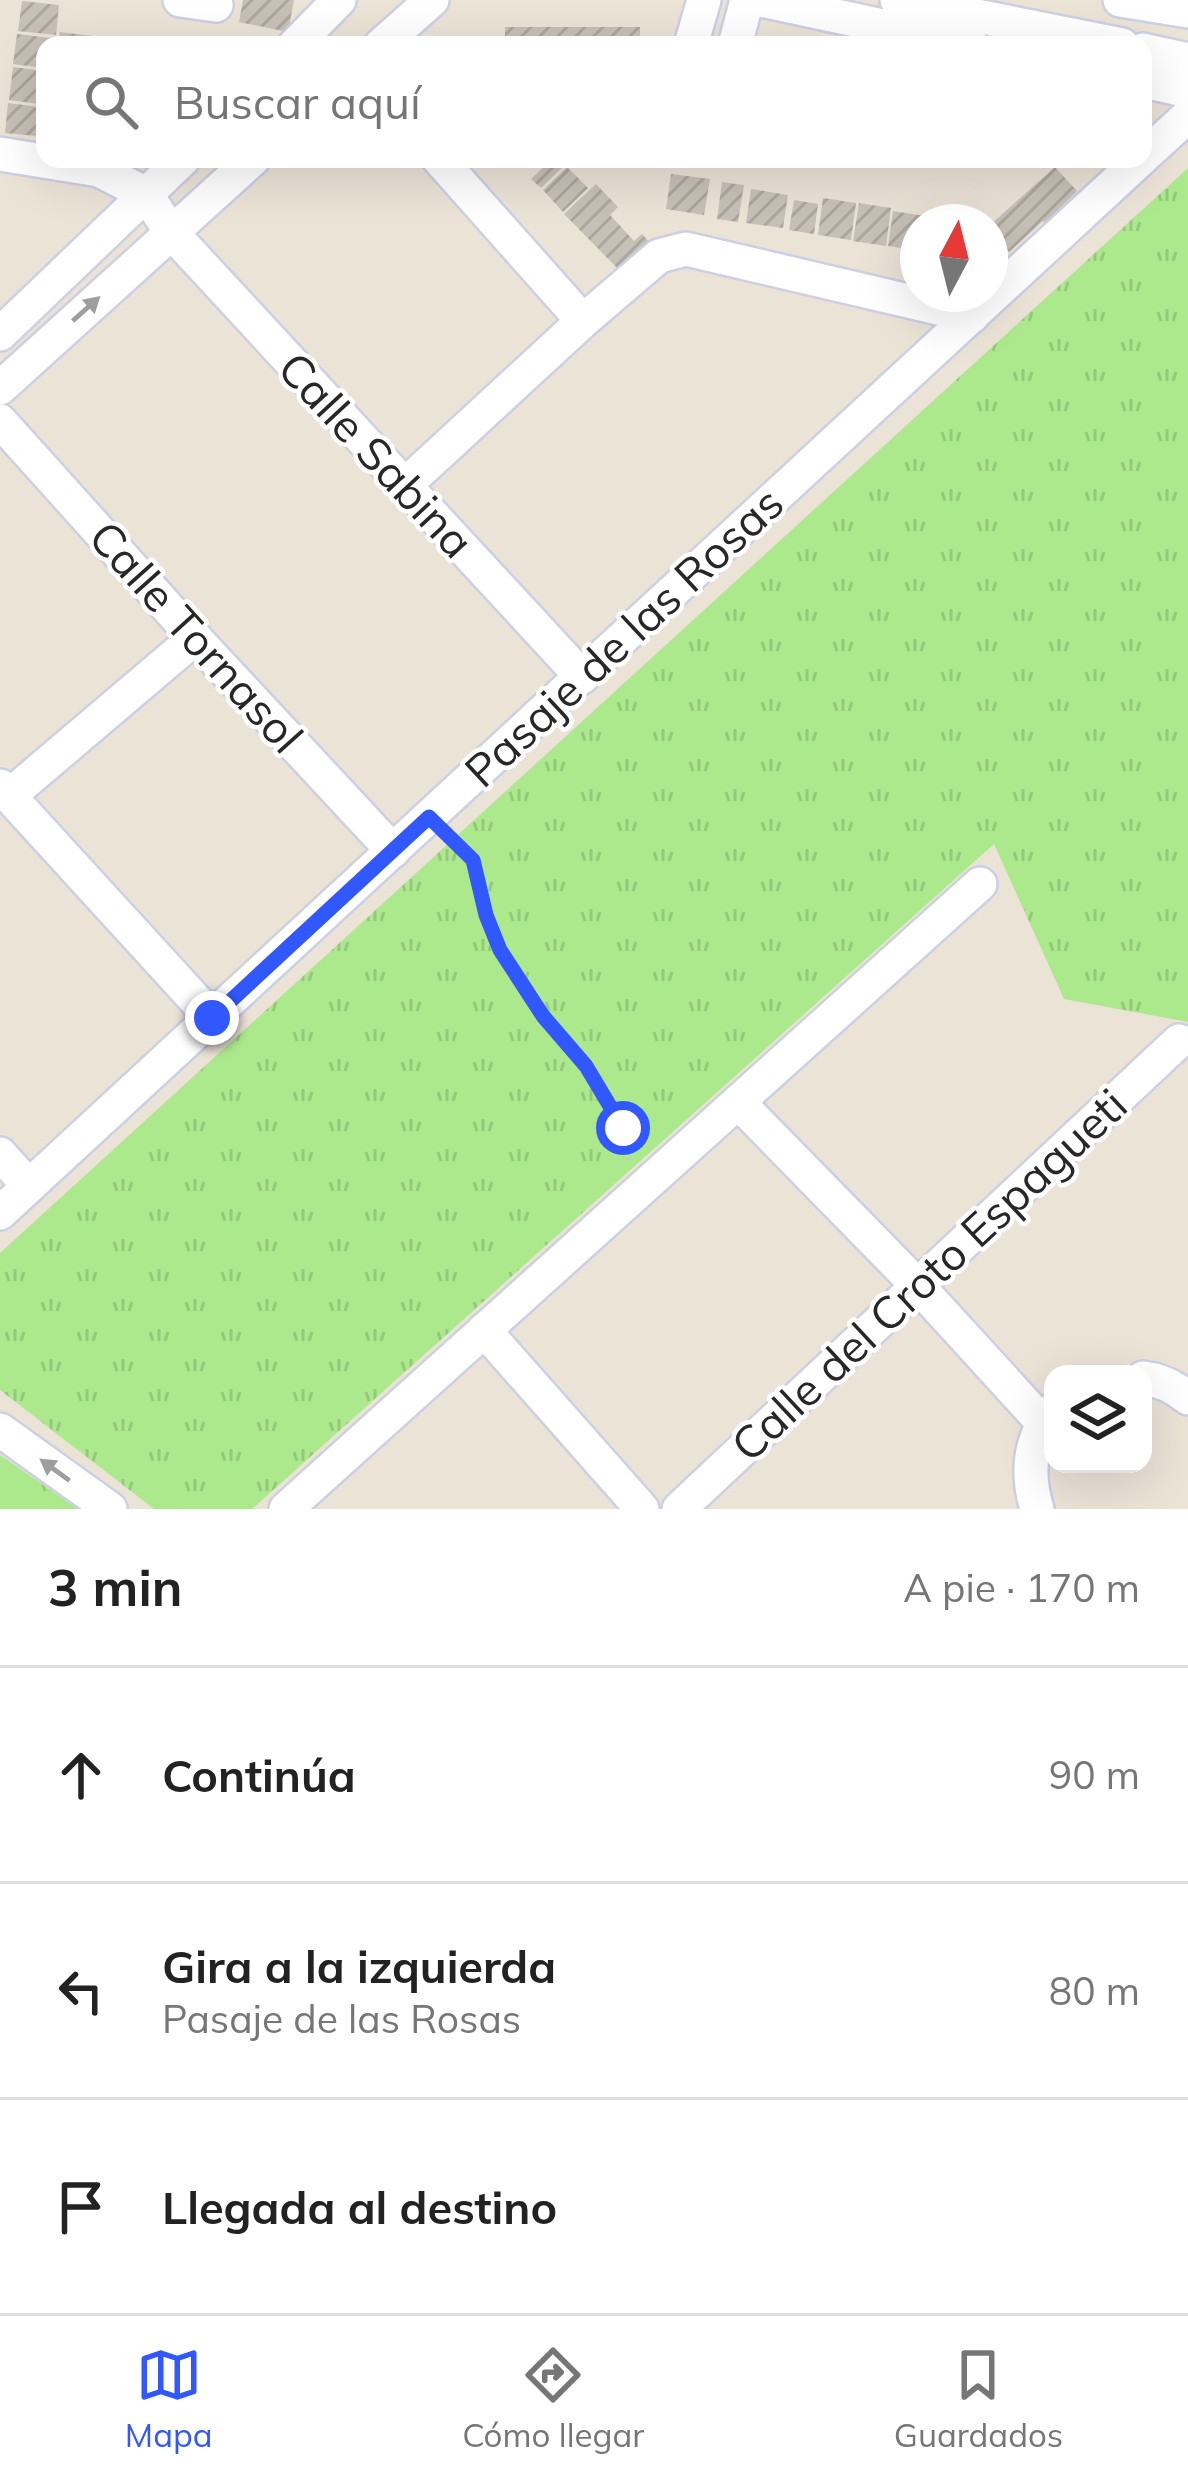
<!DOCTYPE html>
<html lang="es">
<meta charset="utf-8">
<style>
:root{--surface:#fff;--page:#f2f2f2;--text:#222;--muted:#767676;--line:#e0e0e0;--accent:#3157ff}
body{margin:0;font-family:Mulish,sans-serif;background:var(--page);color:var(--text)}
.controls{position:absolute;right:36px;bottom:36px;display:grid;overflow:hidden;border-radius:24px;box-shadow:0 12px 48px #0002}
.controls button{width:108px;height:108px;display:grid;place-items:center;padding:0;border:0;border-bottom:3px solid var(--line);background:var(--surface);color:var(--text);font:60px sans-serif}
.compass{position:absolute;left:900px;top:204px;width:108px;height:108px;border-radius:50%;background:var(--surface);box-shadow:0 12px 48px #0002;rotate:7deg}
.stop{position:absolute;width:36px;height:36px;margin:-27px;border:9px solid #3157ff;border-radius:50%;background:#fff}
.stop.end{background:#3157ff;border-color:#fff;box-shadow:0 3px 12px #0008}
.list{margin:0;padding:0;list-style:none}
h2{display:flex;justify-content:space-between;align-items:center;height:156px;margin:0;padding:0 48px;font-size:51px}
h2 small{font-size:39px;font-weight:400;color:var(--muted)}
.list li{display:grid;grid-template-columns:78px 1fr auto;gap:36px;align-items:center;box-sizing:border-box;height:216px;padding:0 48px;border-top:3px solid var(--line)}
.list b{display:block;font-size:45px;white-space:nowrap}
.list p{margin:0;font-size:39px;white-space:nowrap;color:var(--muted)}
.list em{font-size:39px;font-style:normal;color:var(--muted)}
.icon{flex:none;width:66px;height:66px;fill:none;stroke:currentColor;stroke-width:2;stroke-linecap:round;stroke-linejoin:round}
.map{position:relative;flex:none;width:1188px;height:1509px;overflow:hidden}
.search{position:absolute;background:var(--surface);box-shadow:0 12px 48px #0002;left:36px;right:36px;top:36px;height:132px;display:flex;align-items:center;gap:30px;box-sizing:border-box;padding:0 42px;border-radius:24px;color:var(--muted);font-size:45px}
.sheet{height:804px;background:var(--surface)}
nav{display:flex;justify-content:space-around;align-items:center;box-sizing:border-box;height:168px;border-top:3px solid var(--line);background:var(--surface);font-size:33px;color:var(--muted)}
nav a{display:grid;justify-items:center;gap:6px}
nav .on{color:var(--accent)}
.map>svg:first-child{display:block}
.grass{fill:url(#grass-tufts)}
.building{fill:url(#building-hatch)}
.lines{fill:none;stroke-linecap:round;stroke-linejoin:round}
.minor-casing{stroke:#ccd0e3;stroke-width:38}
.path{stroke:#c7c7c7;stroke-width:4.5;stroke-dasharray:9 6;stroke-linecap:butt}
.minor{stroke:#fff;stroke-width:33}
.oneway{fill:#9e9e9e}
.route{stroke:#3157ff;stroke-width:15}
.labels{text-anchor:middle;stroke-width:9;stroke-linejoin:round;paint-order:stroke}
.street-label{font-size:45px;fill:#272727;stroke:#fff}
</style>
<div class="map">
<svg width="1188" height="1509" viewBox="0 0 1188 1509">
<defs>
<pattern id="grass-tufts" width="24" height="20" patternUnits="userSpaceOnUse" patternTransform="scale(3)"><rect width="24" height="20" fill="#ace98d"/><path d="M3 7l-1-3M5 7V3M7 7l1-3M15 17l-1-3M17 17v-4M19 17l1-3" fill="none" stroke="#94c87a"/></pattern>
<pattern id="building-hatch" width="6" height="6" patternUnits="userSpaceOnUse" patternTransform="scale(3)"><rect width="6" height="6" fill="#c7c0b7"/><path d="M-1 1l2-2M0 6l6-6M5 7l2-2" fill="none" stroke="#aba59d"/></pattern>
</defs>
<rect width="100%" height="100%" fill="#ece3d7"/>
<g class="grass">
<polygon points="1188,168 1188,1022 1064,999 994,844 252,1509 154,1509 0,1390 0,1253"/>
<polygon points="0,1455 78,1509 0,1509"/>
</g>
<g class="building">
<polygon points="243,0 294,0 288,32 239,22"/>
<polygon points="22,1 59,5 56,35 18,31"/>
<rect x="505" y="27" width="135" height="18"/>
<polygon points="60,32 125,40 124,45 58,45"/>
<polygon points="17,34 51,38 50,45 45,45 45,68 13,64"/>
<polygon points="13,67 44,71 40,104 9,100"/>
<polygon points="8,103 39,107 36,136 5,133"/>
<polygon points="552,159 558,159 565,165 541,188 531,179"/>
<polygon points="567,167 588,188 563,212 543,190"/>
<polygon points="1055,167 1077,191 1045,223 1043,221 1009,252 990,232 990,225"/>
<polygon points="671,174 710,179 704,215 666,209"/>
<polygon points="722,182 744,185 738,222 717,219"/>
<polygon points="596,184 618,207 610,215 634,241 642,234 652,245 622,273 564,214"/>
<polygon points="751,189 788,195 783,228 746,223"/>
<polygon points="823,198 856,203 851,240 818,235"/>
<polygon points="794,200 818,204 814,234 789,230"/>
<polygon points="859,203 891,208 886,246 853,241"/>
<polygon points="893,211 925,216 924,222 918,222 918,251 888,246"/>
</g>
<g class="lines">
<defs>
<g id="minor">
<polyline points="180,0 216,5"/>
<polyline points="761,0 972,45"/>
<polyline points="897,0 1122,45"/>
<polyline points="1120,0 1188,11"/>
<polyline points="295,45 339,0"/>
<polyline points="381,45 432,0"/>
<polyline points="691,45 704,0"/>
<polyline points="735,45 747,0"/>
<polyline points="1143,50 1188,60"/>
<polyline points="1143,81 1188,91"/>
<polyline points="0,154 99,170 146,194 171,232 582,677"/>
<polyline points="1143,157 1188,116"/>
<polyline points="439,159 583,321"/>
<polyline points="0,334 183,159"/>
<polyline points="0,388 253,159"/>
<polyline points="0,421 195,638 393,851"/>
<polyline points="404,486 583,321 659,256 686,249 972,316"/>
<polyline points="0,786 212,1018"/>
<polyline points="9,796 195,638"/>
<polyline points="738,1102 918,1286 1043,1423"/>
<polyline points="0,1154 29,1186"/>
<polyline points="0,1213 1141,159"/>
<polyline points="484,1330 642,1509"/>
<path d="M1143,1378C1160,1380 1175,1387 1188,1398"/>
<polyline points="0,1430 110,1509"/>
<polyline points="286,1509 980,884"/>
<polyline points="679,1509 1179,1041"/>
<path d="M1037,1509C1026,1473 1029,1440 1053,1410"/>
</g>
</defs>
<use href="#minor" class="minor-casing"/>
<polyline class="path" points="450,836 473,860 486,915 500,950 543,1016 586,1066 618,1117 625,1142 624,1150 629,1160"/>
<use href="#minor" class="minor"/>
</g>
<defs><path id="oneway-solid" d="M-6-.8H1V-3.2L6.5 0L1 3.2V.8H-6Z" transform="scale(3)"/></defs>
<g class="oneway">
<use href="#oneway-solid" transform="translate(86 309) rotate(-42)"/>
<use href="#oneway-solid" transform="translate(55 1470) rotate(-144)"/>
</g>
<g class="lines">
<polyline class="route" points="212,1018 429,817 473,860 486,915 500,950 543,1016 586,1066 623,1128"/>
</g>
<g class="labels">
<g class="street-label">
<text transform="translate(376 455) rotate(47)" y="16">Calle Sabina</text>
<text transform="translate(196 637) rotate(48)" y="16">Calle Tornasol</text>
<text transform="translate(624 637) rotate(-43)" y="16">Pasaje de las Rosas</text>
<text transform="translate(929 1275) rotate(-43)" y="16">Calle del Croto Espagueti</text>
</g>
</g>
</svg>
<div class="controls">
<button><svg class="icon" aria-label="layers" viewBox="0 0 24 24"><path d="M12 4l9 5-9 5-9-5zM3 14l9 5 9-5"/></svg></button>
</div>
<svg class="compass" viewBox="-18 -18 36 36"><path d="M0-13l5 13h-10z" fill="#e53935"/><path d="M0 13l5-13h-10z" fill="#767676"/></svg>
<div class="stop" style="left:623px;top:1128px"></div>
<div class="stop end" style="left:212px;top:1018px"></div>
<div class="search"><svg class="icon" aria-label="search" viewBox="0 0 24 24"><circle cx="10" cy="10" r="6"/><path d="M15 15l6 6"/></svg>Buscar aquí</div>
</div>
<section class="sheet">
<h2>3 min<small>A pie · 170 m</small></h2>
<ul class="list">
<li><svg class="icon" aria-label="ahead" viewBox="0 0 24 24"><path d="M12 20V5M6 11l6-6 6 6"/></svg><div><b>Continúa</b></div><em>90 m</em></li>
<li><svg class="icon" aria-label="left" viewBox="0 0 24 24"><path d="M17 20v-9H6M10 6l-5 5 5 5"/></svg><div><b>Gira a la izquierda</b><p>Pasaje de las Rosas</p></div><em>80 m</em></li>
<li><svg class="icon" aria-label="arrive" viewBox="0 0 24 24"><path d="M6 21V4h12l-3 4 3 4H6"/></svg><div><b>Llegada al destino</b></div></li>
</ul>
</section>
<nav>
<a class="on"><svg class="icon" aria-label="map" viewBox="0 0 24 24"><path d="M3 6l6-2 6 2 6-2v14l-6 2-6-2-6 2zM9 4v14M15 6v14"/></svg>Mapa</a>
<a><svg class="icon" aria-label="directions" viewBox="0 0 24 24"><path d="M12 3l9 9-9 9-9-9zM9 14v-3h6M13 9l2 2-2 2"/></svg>Cómo llegar</a>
<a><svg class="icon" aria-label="saved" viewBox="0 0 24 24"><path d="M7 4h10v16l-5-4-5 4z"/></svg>Guardados</a>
</nav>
